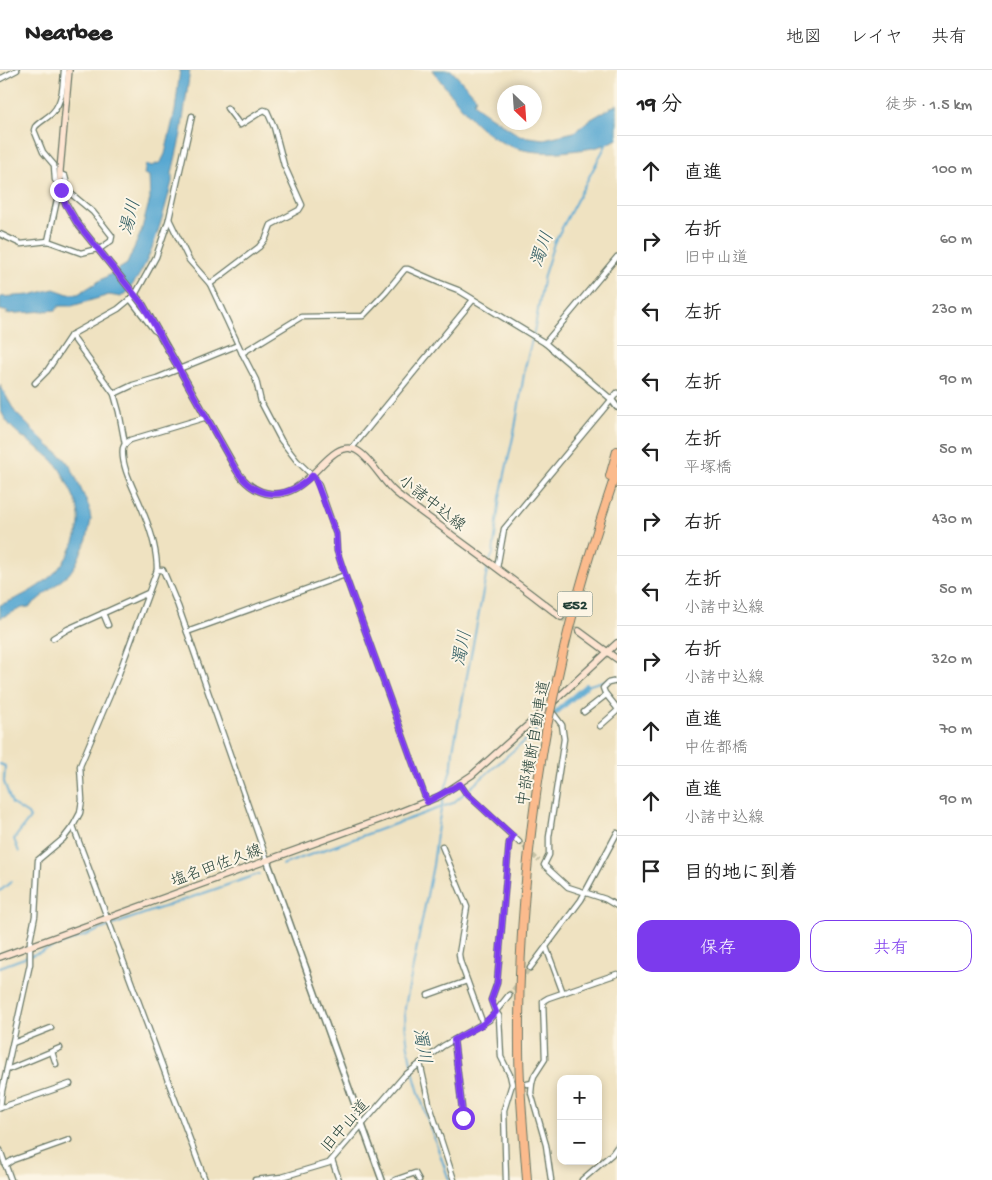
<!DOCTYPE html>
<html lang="ja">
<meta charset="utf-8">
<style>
:root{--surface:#fff;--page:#f6f6f6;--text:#222;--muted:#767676;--line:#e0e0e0;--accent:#7c3aed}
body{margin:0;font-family:"Gochi Hand","Klee One",sans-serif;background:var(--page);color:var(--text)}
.controls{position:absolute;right:15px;bottom:15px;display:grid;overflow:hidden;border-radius:10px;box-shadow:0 2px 8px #0003}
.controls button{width:45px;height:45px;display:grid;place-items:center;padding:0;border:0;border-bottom:1px solid var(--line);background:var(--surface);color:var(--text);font:25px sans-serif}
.compass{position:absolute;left:497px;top:15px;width:45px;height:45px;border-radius:50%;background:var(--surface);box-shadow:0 2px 8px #0003;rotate:155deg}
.stop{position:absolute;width:15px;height:15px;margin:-11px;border:4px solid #7c3aed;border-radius:50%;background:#fff}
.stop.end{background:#7c3aed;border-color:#fff;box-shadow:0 1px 5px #0008}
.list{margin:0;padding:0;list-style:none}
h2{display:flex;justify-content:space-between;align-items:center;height:65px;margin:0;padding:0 20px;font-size:21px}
h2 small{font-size:16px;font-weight:400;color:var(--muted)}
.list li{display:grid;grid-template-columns:32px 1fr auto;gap:15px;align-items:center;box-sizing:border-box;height:70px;padding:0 20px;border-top:1px solid var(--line)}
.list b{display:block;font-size:19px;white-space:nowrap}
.list p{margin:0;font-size:16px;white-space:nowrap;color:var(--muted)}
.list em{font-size:16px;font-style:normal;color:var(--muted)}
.actions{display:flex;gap:10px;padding:15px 20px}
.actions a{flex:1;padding:11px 0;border:1px solid var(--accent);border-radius:15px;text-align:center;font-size:18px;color:var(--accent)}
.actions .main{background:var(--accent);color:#fff}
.icon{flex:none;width:28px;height:28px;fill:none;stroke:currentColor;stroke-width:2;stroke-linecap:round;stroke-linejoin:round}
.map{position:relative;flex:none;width:617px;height:1110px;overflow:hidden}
header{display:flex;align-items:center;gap:30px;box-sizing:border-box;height:70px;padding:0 25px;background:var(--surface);border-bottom:1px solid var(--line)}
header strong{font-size:24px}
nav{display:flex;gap:28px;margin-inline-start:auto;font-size:18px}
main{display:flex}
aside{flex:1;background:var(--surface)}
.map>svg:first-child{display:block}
.water{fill:#58a8d2;stroke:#3c7283}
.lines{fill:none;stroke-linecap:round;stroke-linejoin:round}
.stream{stroke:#58a8d2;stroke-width:2}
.canal{stroke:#58a8d2;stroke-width:5.5}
.minor-tunnel{stroke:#c5c1a5;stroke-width:4.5;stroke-dasharray:4.5 2;stroke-linecap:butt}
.secondary-tunnel{stroke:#c5c1a5;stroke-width:5.5;stroke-dasharray:5.5 3;stroke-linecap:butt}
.minor-casing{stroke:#687765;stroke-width:7}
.tertiary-casing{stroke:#687765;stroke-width:8}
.secondary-casing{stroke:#687765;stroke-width:8}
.motorway-casing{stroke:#687765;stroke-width:10}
.minor{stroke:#fff;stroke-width:4.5}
.tertiary{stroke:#fff;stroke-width:5}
.secondary{stroke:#fde4d1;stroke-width:5.5}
.motorway{stroke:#fbbb8d;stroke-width:8}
.motorway-bridge-casing{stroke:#687765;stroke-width:10;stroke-linecap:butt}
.motorway-bridge{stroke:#fbbb8d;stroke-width:8}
.route{stroke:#7c3aed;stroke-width:6}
.labels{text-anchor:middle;stroke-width:4;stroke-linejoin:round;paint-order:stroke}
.shield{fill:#fcf5e5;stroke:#617469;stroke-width:1}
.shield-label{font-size:15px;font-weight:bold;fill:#1f3d34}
.street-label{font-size:16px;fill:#1f3d34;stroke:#fcf5e5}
.water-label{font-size:18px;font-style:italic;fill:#305d63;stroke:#fcf5e5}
</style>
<header>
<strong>Nearbee</strong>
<nav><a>地図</a><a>レイヤ</a><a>共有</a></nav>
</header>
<main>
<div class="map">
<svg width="617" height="1110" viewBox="0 0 617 1110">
<rect width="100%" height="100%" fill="#fcf5e5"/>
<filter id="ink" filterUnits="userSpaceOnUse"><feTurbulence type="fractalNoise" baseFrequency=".02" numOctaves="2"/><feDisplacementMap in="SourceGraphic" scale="10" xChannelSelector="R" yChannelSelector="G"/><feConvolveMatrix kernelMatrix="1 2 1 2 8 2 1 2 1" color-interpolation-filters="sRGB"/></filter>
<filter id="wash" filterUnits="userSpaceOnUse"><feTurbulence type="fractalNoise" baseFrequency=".0096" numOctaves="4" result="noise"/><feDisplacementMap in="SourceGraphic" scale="20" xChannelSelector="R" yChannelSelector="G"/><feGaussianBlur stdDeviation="1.12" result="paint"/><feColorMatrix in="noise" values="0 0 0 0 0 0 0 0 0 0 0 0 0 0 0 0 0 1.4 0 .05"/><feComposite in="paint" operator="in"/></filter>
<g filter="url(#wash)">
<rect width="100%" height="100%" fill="#efe2c1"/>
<g class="water">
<path d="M180,0H190L181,64L172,103V112C163,145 149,205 121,227L109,225L72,236H59L56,240L6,244L9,242L0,240V227L30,225L54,219L68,224H78L127,194L141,162L150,129L149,106L144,104L146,94L152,96L161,92L165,84L175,41Z"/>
<path d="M432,0H451L476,27L474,33L481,40L520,66L544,69L574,62L588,51L617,34V69C603,78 587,79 570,81C494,90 474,53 432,0Z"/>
<path d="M0,315L15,342L49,376L65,389L71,397L89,437L91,450L87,469L76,494L69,504L29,537L22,538L0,548V535C30,524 59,507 72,477C84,450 80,438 67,413C63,404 58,395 50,388C34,373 10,363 1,341C0,334 0,322 0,315Z"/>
</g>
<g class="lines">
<g class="stream">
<polyline points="490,490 493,484 500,427 515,358 525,298 535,257 544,205 554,173 606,75"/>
<polyline points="586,616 617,607"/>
<polyline points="0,694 5,696 4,712 12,734 28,744 30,748 14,769 19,782"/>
<polyline points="445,720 452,695 453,680 488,495"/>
<path d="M444,725L438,755L433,795L405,937C403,993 431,1057 449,1110"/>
<polyline points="282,795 453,733 546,652"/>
<polyline points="0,821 12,811"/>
<polyline points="0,897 129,849 259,804"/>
</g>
<polyline class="canal" points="555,643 586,616"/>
</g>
</g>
<g filter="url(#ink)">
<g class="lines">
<g class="minor-tunnel">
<polyline points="519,772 539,791"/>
<polyline points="509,925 530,898"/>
</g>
<polyline class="secondary-tunnel" points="561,547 579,561"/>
<defs>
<g id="minor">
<polyline points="0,9 17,0"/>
<path d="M60,113L55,110L54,95L43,82L34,60L35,57C40,51 48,48 53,42C63,31 63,14 64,0"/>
<polyline points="169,149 189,190 210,214 242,283 301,247 363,246 386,222 405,199 408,199 440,213 458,220 545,273 611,329"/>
<polyline points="0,164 21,174 48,171 81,183 101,178 111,171 112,166 93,142 69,122 65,106 60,104"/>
<polyline points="48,171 57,130 62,124"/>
<polyline points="210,214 259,177 266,168 271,155 299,140 302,135 284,95 274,57 267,41 264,40 240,55 227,38"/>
<polyline points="131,230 154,260 159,263"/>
<polyline points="71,265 118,239 135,225 156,187 169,149 192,46"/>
<polyline points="545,273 617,187"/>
<polyline points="242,283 256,310 261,332 281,370 297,391 315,408 319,416 336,464 337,481 345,505 427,732"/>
<polyline points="35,313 47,301 71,265 114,324 119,342 125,374"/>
<polyline points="114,324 133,315 157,308 238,275"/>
<polyline points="351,379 473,230"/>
<polyline points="497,498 504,459 617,323"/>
<polyline points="157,500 163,500 178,536 267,790"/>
<polyline points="103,543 108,555"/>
<polyline points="187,562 345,505"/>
<polyline points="53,568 68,559 148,523"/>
<polyline points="617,611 608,613 603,618 605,623 617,638"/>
<polyline points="550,639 562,655 564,669 549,767 549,785 544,795 568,817 605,829 617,836"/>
<polyline points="584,642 606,625"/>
<polyline points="600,656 617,641"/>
<polyline points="460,714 466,723 519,772"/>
<polyline points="73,756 205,1110"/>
<polyline points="442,776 467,837 459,884 460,891 483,954"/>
<polyline points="546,877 563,923"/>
<polyline points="530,898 581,830 617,763"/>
<polyline points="428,925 467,911"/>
<polyline points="454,970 463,1047"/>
<polyline points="13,973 51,958"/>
<polyline points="52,982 56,994"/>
<polyline points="420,993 429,1033 454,1110"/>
<polyline points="7,1000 60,978"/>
<polyline points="532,1013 534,1006 545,989 543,931 548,928 617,904"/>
<polyline points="527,1014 532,1013 531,1023 546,1075 551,1110"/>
<path d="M0,1038L2,1021L30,894V871L35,846L38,790L63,769L73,756L80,743L82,730L80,696L118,606L157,500C157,482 151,461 144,444C138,426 120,398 123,378C124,374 127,372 130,370L207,347"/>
<polyline points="0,1038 70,1014"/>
<polyline points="0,1080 11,1110"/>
<polyline points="332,1090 339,1110"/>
<polyline points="5,1095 13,1090 69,1070"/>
<polyline points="255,1110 282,1107 329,1093 404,1006 443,976 489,950 509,925"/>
<polyline points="395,1110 415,1103 419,1110"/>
<polyline points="506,1110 504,1040 512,1014 510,1005 501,987 499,946 494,939 491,930 497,913 509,773 513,766"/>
<polyline points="582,1110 612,1084 617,1077"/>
</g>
<g id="tertiary">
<polyline points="611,329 617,337"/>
<polyline points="267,790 382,1110"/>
</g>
<g id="secondary">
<path d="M69,0L60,100V117L63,129L77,153L143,235L233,394C240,408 250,419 266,423C310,433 326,367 356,380C370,387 382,411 395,422C413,437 433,450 452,465C489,492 525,519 561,547"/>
<polyline points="579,561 617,589"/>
<polyline points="0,887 387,747 440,726 472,705 548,637 617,573"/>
</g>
<g id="motorway">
<polyline points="610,406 617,381"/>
<path d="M557,610C572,538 594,469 617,400"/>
<path d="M527,1110C524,1066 519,1021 519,977C518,869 528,762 547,656"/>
</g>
</defs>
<use href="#minor" class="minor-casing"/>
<use href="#tertiary" class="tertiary-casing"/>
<use href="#secondary" class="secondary-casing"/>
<use href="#motorway" class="motorway-casing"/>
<use href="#minor" class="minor"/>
<use href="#tertiary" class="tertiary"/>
<use href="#secondary" class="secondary"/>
<use href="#motorway" class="motorway"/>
<defs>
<polyline id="motorway-bridge" points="547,656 557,610"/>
</defs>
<use href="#motorway-bridge" class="motorway-bridge-casing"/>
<use href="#motorway-bridge" class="motorway-bridge"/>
</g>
</g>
<g class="lines" filter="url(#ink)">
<path class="route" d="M61,120L65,133L77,153L143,235L235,398C255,431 286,431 313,405L315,408L336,464L337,481L345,505L427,732L460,714L466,723L513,766L509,773L497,913L491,930L496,942L483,954L454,970L463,1048"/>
</g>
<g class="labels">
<rect class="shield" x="557.5" y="521.5" width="35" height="25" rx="4"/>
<g class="shield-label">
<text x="575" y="539">E52</text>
</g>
<g class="street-label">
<text transform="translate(433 432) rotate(38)" y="6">小諸中込線</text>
<text transform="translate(532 673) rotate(-80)" y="6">中部横断自動車道</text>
<text transform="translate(216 794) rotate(-20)" y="6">塩名田佐久線</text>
<text transform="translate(344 1055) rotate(-49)" y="6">旧中山道</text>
</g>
<g class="water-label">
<text transform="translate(129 147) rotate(-75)" y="6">湯川</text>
<text transform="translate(541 179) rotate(-70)" y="6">濁川</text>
<text transform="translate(461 578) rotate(-79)" y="6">濁川</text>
<text transform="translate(423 976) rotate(80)" y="6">濁川</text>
</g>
</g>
</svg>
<div class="controls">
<button>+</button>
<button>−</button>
</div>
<svg class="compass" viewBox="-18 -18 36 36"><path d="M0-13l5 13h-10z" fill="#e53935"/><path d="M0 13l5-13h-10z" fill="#767676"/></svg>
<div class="stop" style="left:463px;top:1048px"></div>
<div class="stop end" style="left:61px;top:120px"></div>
</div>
<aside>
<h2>19 分<small>徒歩 · 1.5 km</small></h2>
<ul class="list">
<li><svg class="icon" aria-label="ahead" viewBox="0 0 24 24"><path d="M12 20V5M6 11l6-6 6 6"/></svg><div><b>直進</b></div><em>100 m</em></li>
<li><svg class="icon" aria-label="right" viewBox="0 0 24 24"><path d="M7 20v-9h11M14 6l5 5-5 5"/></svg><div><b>右折</b><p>旧中山道</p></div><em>60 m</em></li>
<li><svg class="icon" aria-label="left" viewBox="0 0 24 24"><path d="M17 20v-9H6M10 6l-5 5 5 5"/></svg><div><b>左折</b></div><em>230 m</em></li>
<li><svg class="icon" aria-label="left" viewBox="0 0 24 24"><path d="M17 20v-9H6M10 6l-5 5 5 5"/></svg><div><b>左折</b></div><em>90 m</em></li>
<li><svg class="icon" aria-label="left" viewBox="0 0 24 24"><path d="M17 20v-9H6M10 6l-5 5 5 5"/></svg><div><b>左折</b><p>平塚橋</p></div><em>50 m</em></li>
<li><svg class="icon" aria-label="right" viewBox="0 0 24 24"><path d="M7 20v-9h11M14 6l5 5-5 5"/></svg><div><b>右折</b></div><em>430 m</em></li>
<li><svg class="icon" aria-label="left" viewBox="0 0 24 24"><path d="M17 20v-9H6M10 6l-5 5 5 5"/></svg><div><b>左折</b><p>小諸中込線</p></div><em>50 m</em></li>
<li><svg class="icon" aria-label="right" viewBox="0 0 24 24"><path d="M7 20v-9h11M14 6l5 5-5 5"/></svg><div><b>右折</b><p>小諸中込線</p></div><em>320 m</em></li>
<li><svg class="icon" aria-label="ahead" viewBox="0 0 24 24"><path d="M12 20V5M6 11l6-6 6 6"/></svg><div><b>直進</b><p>中佐都橋</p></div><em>70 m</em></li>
<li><svg class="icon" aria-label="ahead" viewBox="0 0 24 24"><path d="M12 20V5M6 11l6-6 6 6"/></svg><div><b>直進</b><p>小諸中込線</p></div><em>90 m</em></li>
<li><svg class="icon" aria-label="arrive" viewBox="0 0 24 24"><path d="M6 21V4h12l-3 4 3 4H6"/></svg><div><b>目的地に到着</b></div></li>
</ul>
<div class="actions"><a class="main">保存</a><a>共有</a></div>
</aside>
</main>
